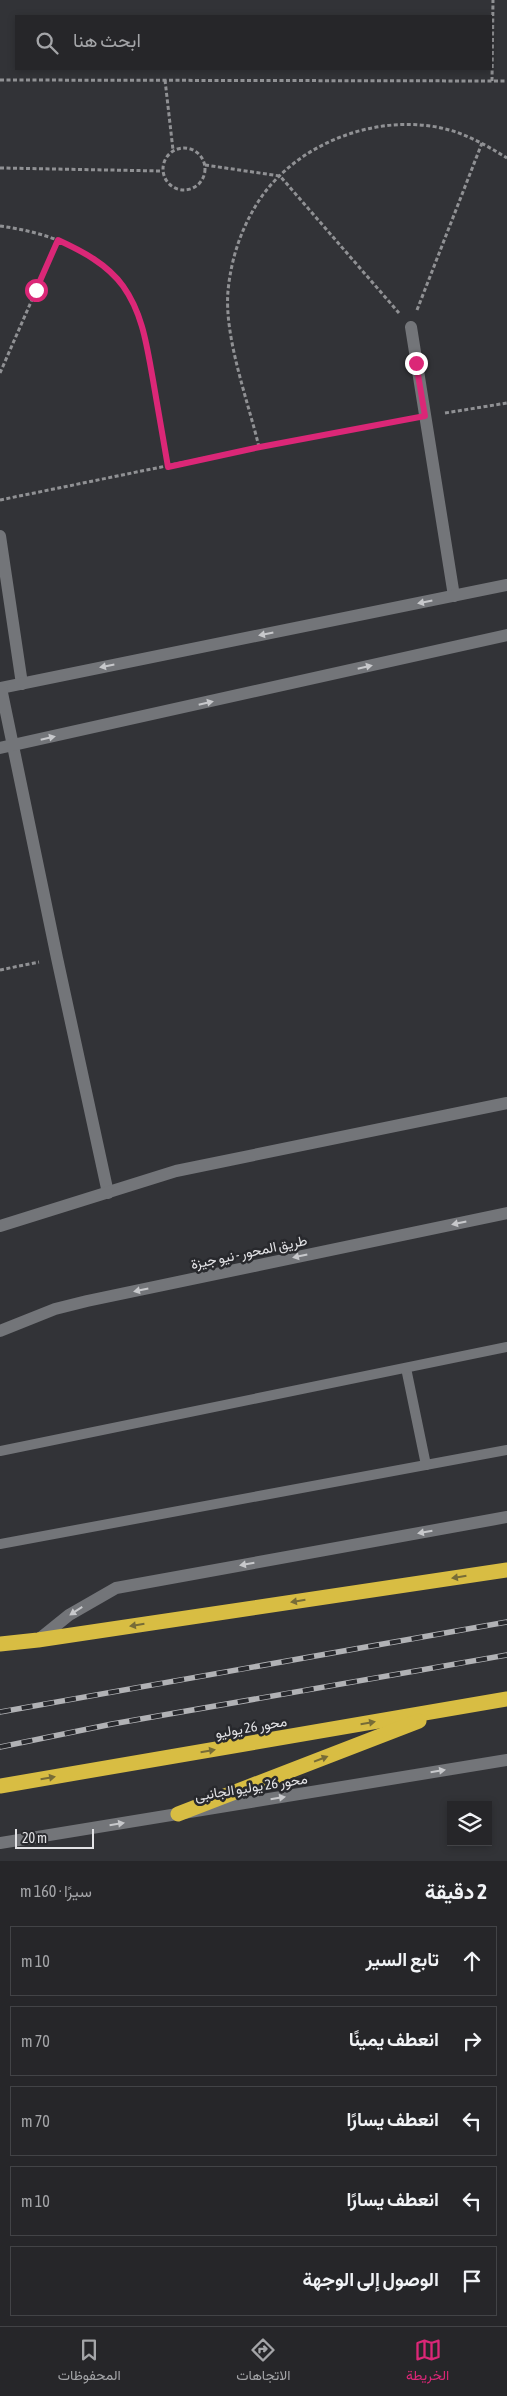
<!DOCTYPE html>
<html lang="ar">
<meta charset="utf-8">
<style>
:root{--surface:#262629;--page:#2e2e31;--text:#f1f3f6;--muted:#a4a5a8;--line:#424346;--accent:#db2777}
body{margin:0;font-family:"Asap Condensed",Vazirmatn,sans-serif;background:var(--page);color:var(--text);direction:rtl}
.controls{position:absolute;right:15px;bottom:15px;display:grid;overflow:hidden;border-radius:0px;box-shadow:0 2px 8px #0003}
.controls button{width:45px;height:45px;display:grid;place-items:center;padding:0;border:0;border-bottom:1px solid var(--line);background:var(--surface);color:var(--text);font:25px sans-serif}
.scale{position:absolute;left:15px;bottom:12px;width:79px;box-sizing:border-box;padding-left:5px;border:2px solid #e3e3e6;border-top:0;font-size:14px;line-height:18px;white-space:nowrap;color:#e3e3e6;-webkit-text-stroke:4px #28292d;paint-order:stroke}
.stop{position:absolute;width:15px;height:15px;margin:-11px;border:4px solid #db2777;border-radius:50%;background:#fff}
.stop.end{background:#db2777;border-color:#fff;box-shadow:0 1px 5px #0008}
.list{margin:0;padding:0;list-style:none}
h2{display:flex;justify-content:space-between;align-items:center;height:65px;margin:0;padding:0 20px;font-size:21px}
h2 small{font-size:16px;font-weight:400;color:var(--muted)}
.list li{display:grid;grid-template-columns:32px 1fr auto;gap:15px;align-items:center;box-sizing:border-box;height:70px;margin:0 10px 10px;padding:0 10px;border:1px solid var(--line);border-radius:0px}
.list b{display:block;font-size:19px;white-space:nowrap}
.list em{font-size:16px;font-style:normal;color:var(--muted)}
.icon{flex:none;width:28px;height:28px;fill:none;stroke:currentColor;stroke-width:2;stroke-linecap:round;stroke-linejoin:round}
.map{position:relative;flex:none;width:507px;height:1861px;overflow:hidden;direction:ltr}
.search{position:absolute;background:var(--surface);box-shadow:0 2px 8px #0003;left:15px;right:15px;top:15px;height:55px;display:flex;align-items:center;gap:12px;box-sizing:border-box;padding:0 18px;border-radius:0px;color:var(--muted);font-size:19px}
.sheet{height:465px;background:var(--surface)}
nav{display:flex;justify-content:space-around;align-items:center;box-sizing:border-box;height:70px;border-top:1px solid var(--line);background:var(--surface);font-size:14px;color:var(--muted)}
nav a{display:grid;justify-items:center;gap:2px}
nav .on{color:var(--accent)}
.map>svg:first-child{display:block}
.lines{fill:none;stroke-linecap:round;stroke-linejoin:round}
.path{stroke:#909194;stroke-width:3;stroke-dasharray:4 2.5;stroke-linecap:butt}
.lane{stroke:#737579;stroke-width:10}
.street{stroke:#737579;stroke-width:12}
.secondary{stroke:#737579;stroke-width:12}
.highway{stroke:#d8bd43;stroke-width:15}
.rail-casing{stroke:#b1b2b5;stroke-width:5.5}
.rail{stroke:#28292d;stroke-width:4;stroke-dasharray:11;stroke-linecap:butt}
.oneway{fill:#c7c8cb}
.oneway2{fill:#776c37}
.route{stroke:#db2777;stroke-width:6}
.labels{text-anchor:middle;stroke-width:5;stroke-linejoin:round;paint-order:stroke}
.street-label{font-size:14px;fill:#e3e3e6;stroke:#28292d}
</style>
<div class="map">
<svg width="507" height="1861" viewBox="0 0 507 1861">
<rect width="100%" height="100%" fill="#323337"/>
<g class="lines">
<g class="path">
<polyline points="0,80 507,81"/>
<polyline points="165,80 173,150"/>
<polyline points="492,81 493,0"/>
<circle cx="184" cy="169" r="21"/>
<polyline points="205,165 280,176 399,313"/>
<polyline points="0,168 162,171"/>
<path d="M0,226C54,233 114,256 137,310C146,331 148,354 152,377C157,407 163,437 168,467"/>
<polyline points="417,310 482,143"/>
<polyline points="0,373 58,240"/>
<polyline points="445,413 507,403"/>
<path d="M259,447C248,401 224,337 228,291C231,259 241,229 258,202C298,140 386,109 456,132C475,139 491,148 507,158"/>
<polyline points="0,500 259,447 406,420"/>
<polyline points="0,970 39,962"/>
</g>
<g class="lane">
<polyline points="406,1368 426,1465"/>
<polyline points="0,1451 507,1347"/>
<polyline points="0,1544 507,1450"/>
</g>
<g class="street">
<polyline points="411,327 454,596"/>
<polyline points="0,536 22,684"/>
<polyline points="0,688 507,585"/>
<polyline points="1,688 57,958 108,1193"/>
<polyline points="0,748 507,635"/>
<polyline points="0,1226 176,1171 507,1103"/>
</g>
<g class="secondary">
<polyline points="0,1331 55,1309 87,1301 507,1213"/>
<polyline points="38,1640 69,1615 116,1588 507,1517"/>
<polyline points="0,1843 507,1760"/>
</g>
<g class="highway">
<polyline points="0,1644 38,1640 507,1570"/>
<polyline points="0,1786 507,1699"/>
<polyline points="178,1814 419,1721"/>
</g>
<defs>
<g id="rail">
<polyline points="0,1712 507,1622"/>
<polyline points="0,1747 112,1724 507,1655"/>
</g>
</defs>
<use href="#rail" class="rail-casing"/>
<use href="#rail" class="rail"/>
</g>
<defs><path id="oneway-solid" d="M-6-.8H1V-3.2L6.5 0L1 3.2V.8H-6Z" transform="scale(1.25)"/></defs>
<g class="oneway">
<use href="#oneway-solid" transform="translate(425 602) rotate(169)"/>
<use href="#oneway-solid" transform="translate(266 634) rotate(169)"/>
<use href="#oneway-solid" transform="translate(107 666) rotate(169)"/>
<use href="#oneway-solid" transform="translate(365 667) rotate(-13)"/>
<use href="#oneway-solid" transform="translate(206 703) rotate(-13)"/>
<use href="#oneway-solid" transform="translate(48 738) rotate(-13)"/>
<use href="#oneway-solid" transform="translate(459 1223) rotate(168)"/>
<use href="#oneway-solid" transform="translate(300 1256) rotate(168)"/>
<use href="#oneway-solid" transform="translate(141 1290) rotate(168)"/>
<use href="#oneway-solid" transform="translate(425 1532) rotate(170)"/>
<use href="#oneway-solid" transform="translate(247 1564) rotate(170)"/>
<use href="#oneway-solid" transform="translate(76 1611) rotate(147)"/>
<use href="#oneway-solid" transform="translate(438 1771) rotate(-9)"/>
<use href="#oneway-solid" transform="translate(278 1798) rotate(-9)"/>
<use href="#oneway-solid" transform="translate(117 1824) rotate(-9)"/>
</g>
<g class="oneway2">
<use href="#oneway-solid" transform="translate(459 1577) rotate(171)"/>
<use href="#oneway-solid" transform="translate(298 1601) rotate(171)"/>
<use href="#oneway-solid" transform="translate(137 1625) rotate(171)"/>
<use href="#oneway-solid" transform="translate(368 1723) rotate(-10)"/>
<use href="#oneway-solid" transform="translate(208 1751) rotate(-10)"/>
<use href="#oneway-solid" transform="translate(321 1759) rotate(-21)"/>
<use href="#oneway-solid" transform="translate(48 1778) rotate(-10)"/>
</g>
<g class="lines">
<path class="route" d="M36,290L58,240C82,251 107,264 123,286C143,314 147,347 153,380C158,409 163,438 168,467L260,447L425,416L416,363"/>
</g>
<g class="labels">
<g class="street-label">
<text transform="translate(249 1252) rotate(-12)" y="5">طريق المحور - نيو جيزة</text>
<text transform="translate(251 1727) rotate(-10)" y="5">محور 26 يوليو</text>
<text transform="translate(251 1787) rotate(-9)" y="5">محور 26 يوليو الجانبى</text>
</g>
</g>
</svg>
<div class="controls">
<button><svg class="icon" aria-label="layers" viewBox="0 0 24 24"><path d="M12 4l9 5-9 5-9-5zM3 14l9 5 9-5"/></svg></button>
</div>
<div class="scale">20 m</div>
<div class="stop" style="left:36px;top:290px"></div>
<div class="stop end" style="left:416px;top:363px"></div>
<div class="search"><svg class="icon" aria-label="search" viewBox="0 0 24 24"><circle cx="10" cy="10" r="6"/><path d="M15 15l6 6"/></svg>ابحث هنا</div>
</div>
<section class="sheet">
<h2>2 دقيقة<small>سيرًا · 160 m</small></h2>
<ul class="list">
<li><svg class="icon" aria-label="ahead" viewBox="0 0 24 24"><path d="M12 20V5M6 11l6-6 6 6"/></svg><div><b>تابع السير</b></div><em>10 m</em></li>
<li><svg class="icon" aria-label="right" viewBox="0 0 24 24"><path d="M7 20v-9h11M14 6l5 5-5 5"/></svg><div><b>انعطف يمينًا</b></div><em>70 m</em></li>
<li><svg class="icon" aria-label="left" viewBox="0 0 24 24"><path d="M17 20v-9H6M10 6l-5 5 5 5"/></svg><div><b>انعطف يسارًا</b></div><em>70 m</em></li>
<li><svg class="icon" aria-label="left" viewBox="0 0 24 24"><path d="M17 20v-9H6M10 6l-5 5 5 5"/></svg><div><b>انعطف يسارًا</b></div><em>10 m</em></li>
<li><svg class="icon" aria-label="arrive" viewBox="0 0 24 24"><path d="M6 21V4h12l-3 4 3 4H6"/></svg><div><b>الوصول إلى الوجهة</b></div></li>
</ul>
</section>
<nav>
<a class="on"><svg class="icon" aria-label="map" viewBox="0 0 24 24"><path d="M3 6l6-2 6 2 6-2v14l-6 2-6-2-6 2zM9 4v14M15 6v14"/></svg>الخريطة</a>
<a><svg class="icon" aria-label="directions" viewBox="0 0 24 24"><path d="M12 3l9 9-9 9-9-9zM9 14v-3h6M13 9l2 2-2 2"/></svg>الاتجاهات</a>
<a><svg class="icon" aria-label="saved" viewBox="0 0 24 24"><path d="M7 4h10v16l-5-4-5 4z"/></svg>المحفوظات</a>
</nav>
